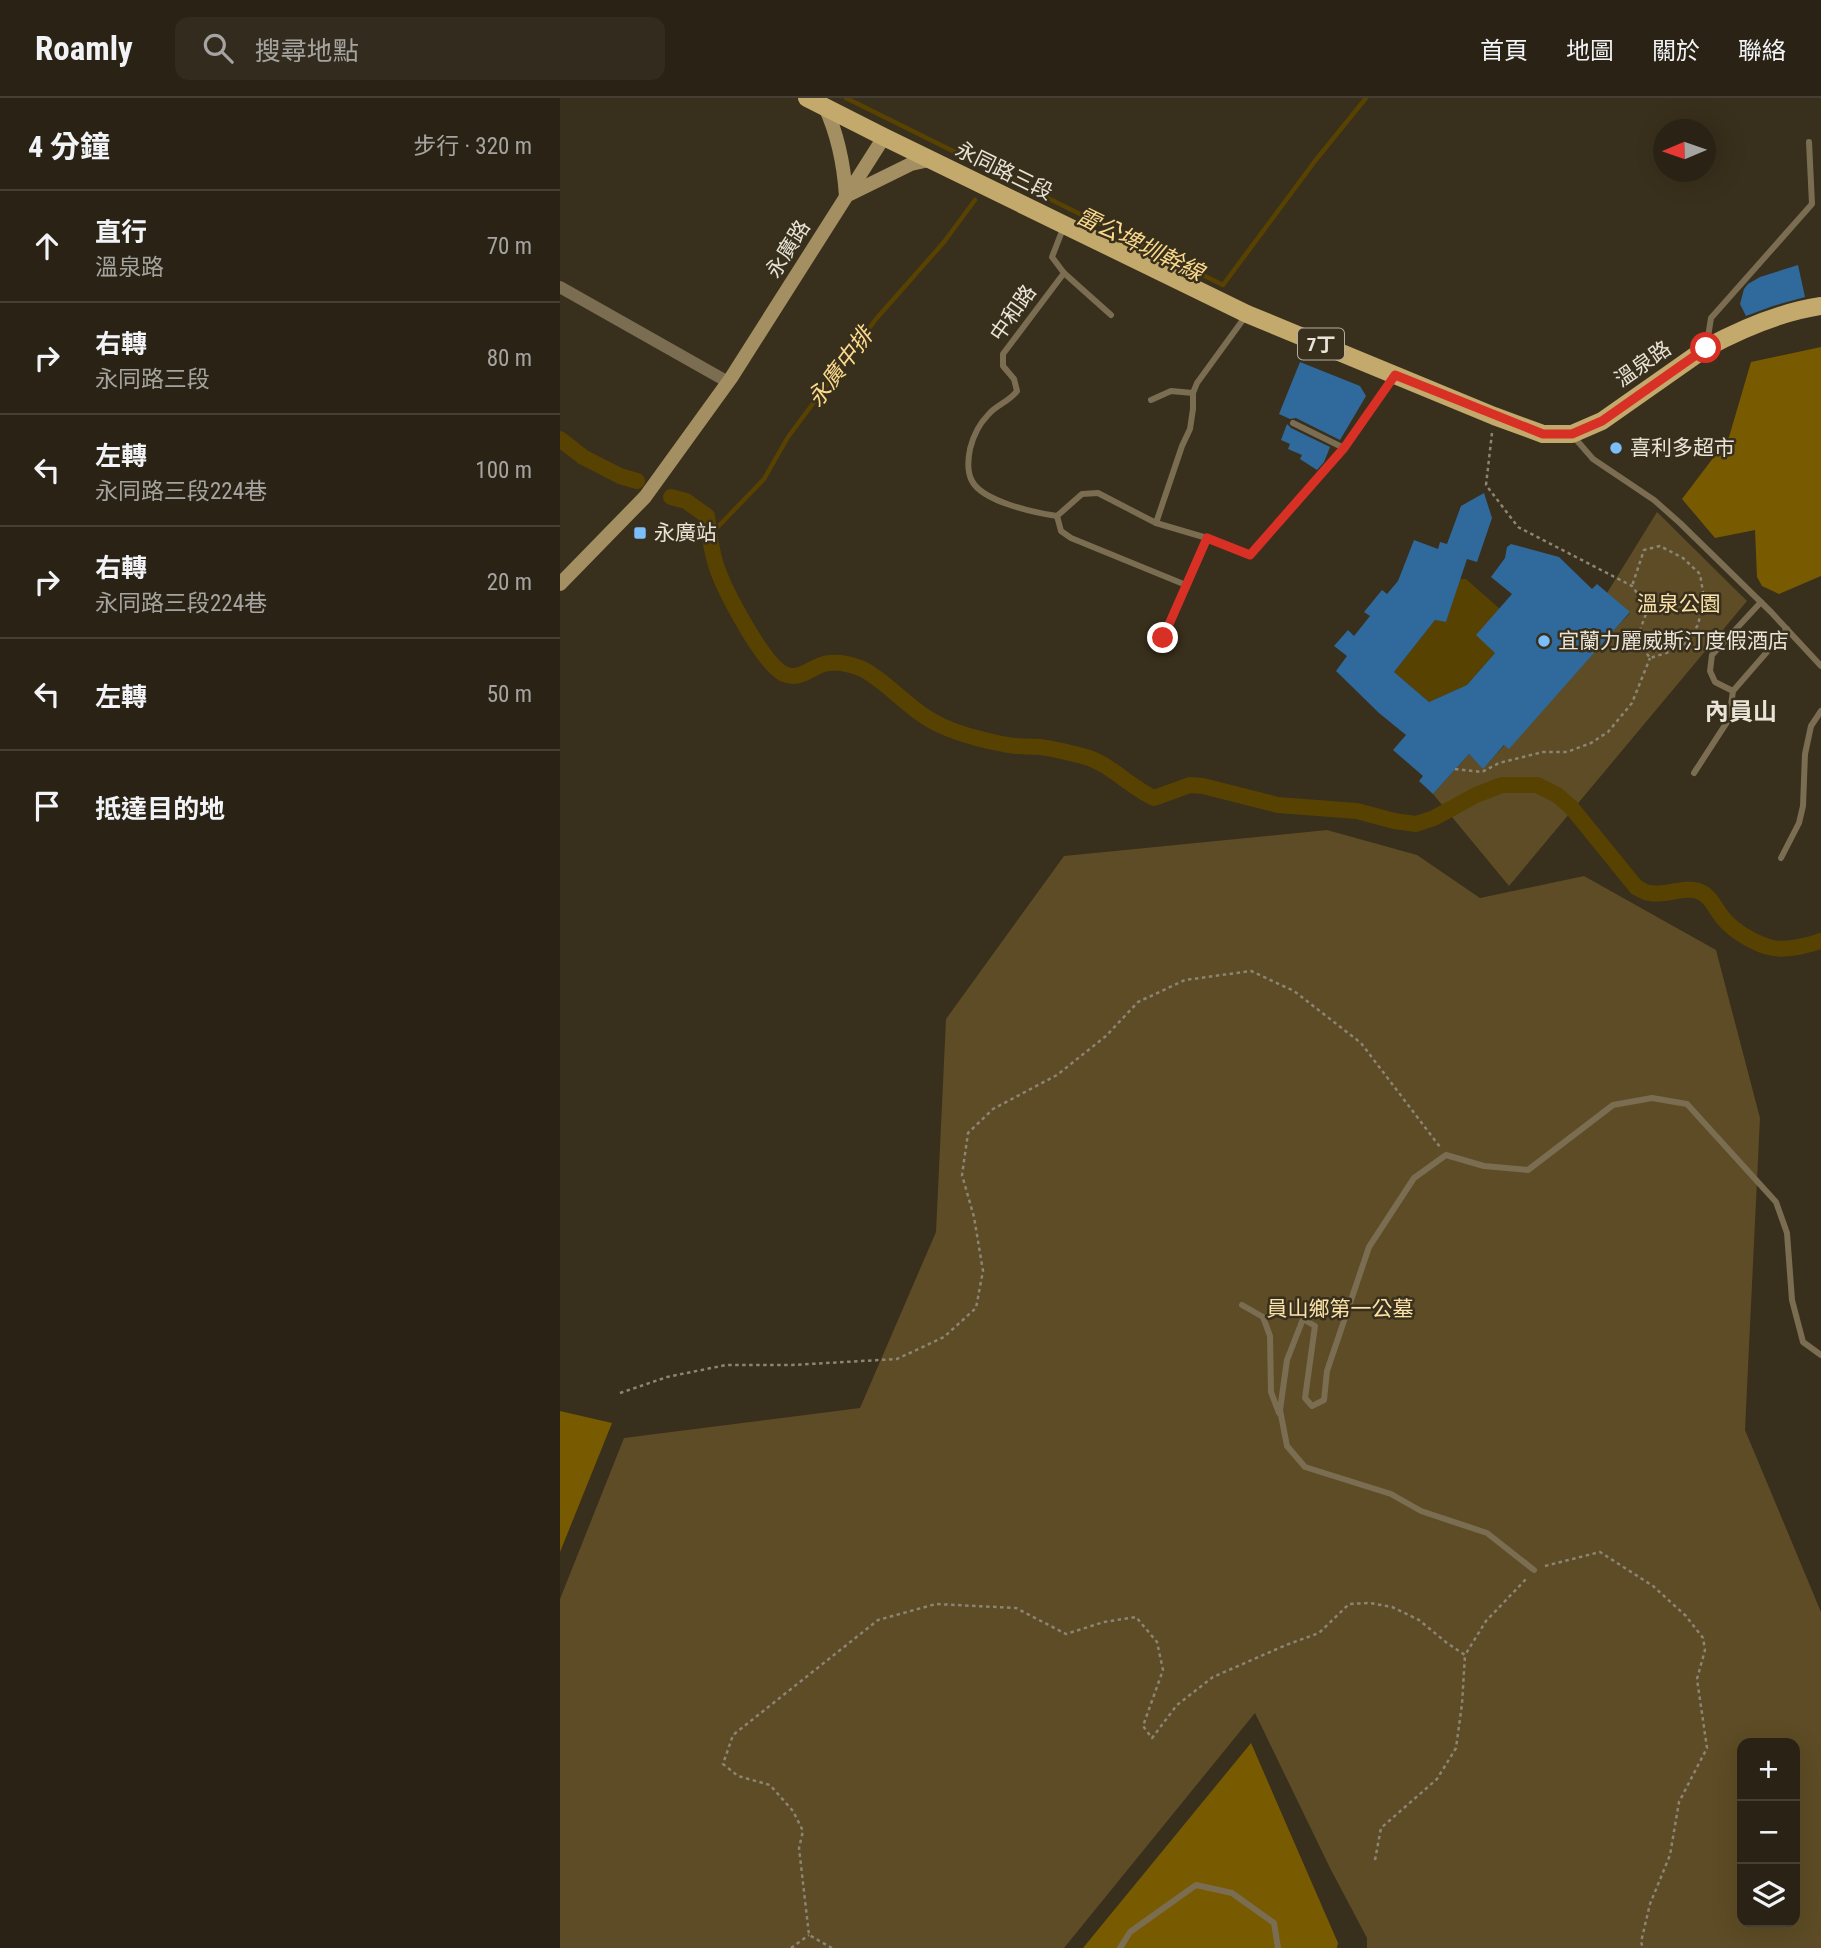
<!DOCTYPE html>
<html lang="zh-TW">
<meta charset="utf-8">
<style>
:root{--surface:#2a2315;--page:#322b1e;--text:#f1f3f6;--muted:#a5a4a0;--line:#464034}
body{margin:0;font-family:"Roboto Condensed","Noto Sans TC",sans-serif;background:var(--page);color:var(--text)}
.controls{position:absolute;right:21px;bottom:21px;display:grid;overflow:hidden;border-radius:14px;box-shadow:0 7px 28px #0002}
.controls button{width:63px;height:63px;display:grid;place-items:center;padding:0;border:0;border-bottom:2px solid var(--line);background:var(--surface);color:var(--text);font:35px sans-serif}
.compass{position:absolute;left:1093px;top:21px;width:63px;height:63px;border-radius:50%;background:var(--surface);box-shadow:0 7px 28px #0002;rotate:268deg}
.stop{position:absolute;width:21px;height:21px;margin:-16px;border:5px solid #d93025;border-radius:50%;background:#fff}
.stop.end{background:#d93025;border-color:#fff;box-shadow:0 2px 7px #0008}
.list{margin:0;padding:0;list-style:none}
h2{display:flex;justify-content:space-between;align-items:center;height:91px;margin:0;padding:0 28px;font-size:30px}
h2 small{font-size:23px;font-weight:400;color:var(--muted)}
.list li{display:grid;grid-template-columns:46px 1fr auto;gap:21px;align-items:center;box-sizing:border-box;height:112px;padding:0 28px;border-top:2px solid var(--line)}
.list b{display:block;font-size:26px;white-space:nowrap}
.list p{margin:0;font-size:23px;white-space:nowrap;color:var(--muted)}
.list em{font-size:23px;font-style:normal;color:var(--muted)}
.icon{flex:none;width:38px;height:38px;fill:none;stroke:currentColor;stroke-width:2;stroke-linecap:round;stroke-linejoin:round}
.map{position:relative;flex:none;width:1261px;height:1850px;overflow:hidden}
header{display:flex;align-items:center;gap:42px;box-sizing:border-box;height:98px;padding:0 35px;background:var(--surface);border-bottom:2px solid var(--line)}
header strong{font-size:33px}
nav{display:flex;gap:38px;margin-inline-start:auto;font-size:24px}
.search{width:490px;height:63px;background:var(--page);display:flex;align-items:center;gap:18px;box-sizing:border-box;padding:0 24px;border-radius:14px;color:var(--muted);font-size:26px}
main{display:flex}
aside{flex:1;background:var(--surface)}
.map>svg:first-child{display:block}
.green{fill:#5d4c25;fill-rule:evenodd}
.forest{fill:#785b01}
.water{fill:#584202}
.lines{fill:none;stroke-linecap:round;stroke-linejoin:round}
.stream{stroke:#584202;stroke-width:4.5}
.canal{stroke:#584202;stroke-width:16}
.building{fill:#306a9c}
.path{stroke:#8c8575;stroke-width:2.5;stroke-dasharray:3.5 3.5;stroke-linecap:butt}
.lane{stroke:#7a6d51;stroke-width:6}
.street{stroke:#7a6d51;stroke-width:12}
.secondary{stroke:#a38f61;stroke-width:14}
.primary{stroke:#c3a96c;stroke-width:18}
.route{stroke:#d93025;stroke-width:9}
.poi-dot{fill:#7cbef9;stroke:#382f1c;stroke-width:2.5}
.labels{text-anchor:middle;stroke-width:5;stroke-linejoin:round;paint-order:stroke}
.shield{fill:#382f1c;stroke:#b4ae9f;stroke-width:2}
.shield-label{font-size:19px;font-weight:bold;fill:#e9e4d7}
.street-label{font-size:21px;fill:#e9e4d7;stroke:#382f1c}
.poi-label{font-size:21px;fill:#e9e4d7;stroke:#382f1c;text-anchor:start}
.park-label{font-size:21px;fill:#fbe2a9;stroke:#382f1c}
.water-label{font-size:23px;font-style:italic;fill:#fbd98c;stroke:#382f1c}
.quarter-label{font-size:24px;font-weight:bold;fill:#e9e4d7;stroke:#382f1c}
</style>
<header>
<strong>Roamly</strong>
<div class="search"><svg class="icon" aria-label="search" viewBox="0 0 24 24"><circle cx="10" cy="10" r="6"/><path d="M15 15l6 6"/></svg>搜尋地點</div>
<nav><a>首頁</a><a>地圖</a><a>關於</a><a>聯絡</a></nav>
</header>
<main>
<aside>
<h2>4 分鐘<small>步行 · 320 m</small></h2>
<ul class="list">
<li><svg class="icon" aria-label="ahead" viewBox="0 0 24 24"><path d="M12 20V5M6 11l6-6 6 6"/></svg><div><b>直行</b><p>溫泉路</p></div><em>70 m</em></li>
<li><svg class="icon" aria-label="right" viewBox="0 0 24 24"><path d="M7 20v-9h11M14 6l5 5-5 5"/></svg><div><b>右轉</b><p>永同路三段</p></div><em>80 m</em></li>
<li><svg class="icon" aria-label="left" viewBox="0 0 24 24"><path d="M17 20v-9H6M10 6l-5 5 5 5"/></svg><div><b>左轉</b><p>永同路三段224巷</p></div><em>100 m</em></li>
<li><svg class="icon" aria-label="right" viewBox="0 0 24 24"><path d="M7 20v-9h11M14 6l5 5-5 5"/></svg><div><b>右轉</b><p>永同路三段224巷</p></div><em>20 m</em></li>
<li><svg class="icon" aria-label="left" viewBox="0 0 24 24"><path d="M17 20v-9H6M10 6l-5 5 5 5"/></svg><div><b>左轉</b></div><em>50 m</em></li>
<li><svg class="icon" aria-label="arrive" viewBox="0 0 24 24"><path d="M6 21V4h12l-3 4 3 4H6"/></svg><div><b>抵達目的地</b></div></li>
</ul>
</aside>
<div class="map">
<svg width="1261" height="1850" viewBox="0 0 1261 1850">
<rect width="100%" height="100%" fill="#382f1c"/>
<g class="green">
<polygon points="1097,414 1187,503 949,788 873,696 909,656 923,670 1070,515 1047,495"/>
<path d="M767,732L857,757L920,800L1024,778L1156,852L1200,1020L1185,1332L1261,1514V1850H807V1840L770,1770L695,1615L504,1850H0V1501L64,1340L300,1310L376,1134L386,921L504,758ZM1182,1645H1235V1824H1182Z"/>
</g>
<g class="forest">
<polygon points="1261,249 1261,478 1219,496 1202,488 1197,479 1195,432 1155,440 1122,401 1169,339 1191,264"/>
<polygon points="0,1313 52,1325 0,1454"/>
<polygon points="691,1645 778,1845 777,1850 523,1850"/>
</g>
<polygon class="water" points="900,481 906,481 940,511 935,555 907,587 869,604 834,574 875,522 886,524"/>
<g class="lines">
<g class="stream">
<polyline points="286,0 663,187 755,63 806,0"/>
<polyline points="150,437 204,381 228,339 316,221 384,144 415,102"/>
</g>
<g class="canal">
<polyline points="0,341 23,359 60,378 77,383"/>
<path d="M111,399L126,403L147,418C149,435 151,453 157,470C165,493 203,566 224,576C242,584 253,566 269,565C279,564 290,566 300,570C308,573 315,579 322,584C341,599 359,618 382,628C402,637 426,643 448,647C458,649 469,648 480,649C495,651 511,655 526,659C550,666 570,689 594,700L630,687L643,688L718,707L797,713L834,723L856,726L874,720L916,697L942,687H977L997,697L1011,709L1076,789C1080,791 1085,795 1090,795C1107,798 1122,788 1138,793C1151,797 1155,811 1163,820C1173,833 1197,847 1213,850C1228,853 1247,847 1261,843"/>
</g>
</g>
<g class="building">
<polygon points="1238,167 1245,199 1213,208 1186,218 1180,206 1184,191 1188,186 1200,179"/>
<polygon points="740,264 800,288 806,298 780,342 736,320 730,321 719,316"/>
<polygon points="727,326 731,330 770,349 764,364 757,372 740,361 742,357 728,351 730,346 721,342"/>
<polygon points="924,395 932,420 917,464 907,461 886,524 875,522 834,574 869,604 907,587 935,555 916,537 952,496 931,479 945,460 947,449 951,446 999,459 1032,491 1037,486 1070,514 949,651 944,647 923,671 909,656 873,696 859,683 863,678 833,652 846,637 819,615 776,573 787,558 774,548 788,532 794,538 810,518 804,514 822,492 827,496 838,483 854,442 878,451 880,444 887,446 901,408"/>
</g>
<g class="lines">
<g class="path">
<polyline points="932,335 926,387 958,429 1072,488 1083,503 1086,516 1080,532 1082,549 1090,560 1122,550 1138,527 1144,500 1140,476 1123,460 1100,448 1084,452 1072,488"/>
<polyline points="1055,549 1064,537 1080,532"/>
<polyline points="895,671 922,674 939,665 983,654 1007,654 1031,645 1048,634 1072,605 1090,560"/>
<polyline points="60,1295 107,1279 166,1267 232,1267 337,1261 384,1239 416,1210 423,1173 414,1119 402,1077 408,1035 433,1011 497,977 546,938 578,904 625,882 691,873 734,893 801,945 880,1049"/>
<polyline points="985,1468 1040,1454 1093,1488 1126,1518 1143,1540 1145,1552 1137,1581 1147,1650 1119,1704 1110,1757 1090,1806 1081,1844 1083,1850"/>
<polyline points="815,1762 821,1730 877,1681 896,1650 902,1606 905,1557"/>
<polyline points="231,1850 249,1837"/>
<polyline points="272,1850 249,1837 239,1750 243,1733 233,1713 210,1687 178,1678 163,1666 173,1637 318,1522 376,1506 456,1510 506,1536 544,1524 576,1519 597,1544 603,1572 583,1628 592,1640 617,1607 653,1579 726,1547 759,1535 789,1506 810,1505 832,1509 859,1522 887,1545 905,1557 926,1523 968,1479"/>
</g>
<g class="lane">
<polyline points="504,175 551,217"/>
<polyline points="1147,245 1151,220 1252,106 1249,44"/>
<polyline points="591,302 611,293 633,295"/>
<polyline points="733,325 784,350"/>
<polyline points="1013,338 1033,361 1094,402 1120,425 1211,514 1261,568"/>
<polyline points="497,418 522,396 538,395 596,425 647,440 690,457 784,350 833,280"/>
<path d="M497,418C476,415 423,404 412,383C407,374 408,361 410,351C413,339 419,326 428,317C436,307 449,304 457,293L454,281L443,268V256L504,175L492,159L504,128"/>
<polyline points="497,418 501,433 511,440 626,487"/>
<polyline points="596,425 622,348 630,331 633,311 633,295 637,285 685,219"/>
<polyline points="603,540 647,440"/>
<polyline points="1173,593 1155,584 1150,573 1152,557 1201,504"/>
<polyline points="1134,675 1169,621 1173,593 1227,531"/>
<polyline points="1221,760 1239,725 1243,708 1245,656 1251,628 1261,613"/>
<polyline points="682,1207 703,1219 710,1238 711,1294 719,1315"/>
<polyline points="974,1472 927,1435 861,1413 831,1396 745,1369 727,1348 720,1312 727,1262 743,1221 755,1228 745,1300 752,1308 764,1302 767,1273 809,1149 854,1080 886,1057 924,1068 968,1072 1053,1007 1092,1000 1127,1006 1216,1104 1227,1135 1232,1202 1243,1244 1261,1257"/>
<polyline points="560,1850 570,1834 636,1787 672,1795 714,1825 718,1850"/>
</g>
<polyline class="street" points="0,189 168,284"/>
<g class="secondary">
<path d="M265,9C278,37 284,68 286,98"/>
<polyline points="290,96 351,66 369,62"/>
<polyline points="0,486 85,399 171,280 324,39"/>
</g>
<path class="primary" d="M247,0L324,39L687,216L934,318L983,336H1012L1042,323L1146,250C1181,231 1221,214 1261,208"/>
</g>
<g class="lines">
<polyline class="route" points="603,540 647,440 690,457 784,350 835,277 983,336 1012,336 1042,323 1146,250"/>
</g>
<g class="poi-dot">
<circle cx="1056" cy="350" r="7"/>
<rect x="73" y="428" width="14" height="14" rx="3.5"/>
<circle cx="984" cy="543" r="7"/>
</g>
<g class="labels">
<rect class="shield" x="738" y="230.5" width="46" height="31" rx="5"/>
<g class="shield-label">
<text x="761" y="253">7丁</text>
</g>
<g class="street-label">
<text transform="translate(444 73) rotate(26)" y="7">永同路三段</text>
<text transform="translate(228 151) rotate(-58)" y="7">永廣路</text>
<text transform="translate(453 215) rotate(-55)" y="7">中和路</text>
<text transform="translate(1083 266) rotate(-35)" y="7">溫泉路</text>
</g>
<g class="poi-label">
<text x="1070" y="357">喜利多超市</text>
<text x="94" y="442">永廣站</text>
<text x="998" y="550">宜蘭力麗威斯汀度假酒店</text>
</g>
<g class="park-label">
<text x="1119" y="513">溫泉公園</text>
<text x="780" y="1218">員山鄉第一公墓</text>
</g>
<g class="water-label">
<text transform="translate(580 146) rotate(26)" y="8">雷公埤圳幹線</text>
<text transform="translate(280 269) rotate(-53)" y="8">永廣中排</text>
</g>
<g class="quarter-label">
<text x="1181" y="622">內員山</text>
</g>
</g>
</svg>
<div class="controls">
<button>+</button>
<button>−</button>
<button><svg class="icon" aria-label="layers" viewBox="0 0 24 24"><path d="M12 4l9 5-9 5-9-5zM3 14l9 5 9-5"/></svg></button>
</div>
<svg class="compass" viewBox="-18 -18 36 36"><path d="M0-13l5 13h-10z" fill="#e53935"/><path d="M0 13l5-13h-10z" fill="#a5a4a0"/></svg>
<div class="stop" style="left:1146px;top:250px"></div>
<div class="stop end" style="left:603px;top:540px"></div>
</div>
</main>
